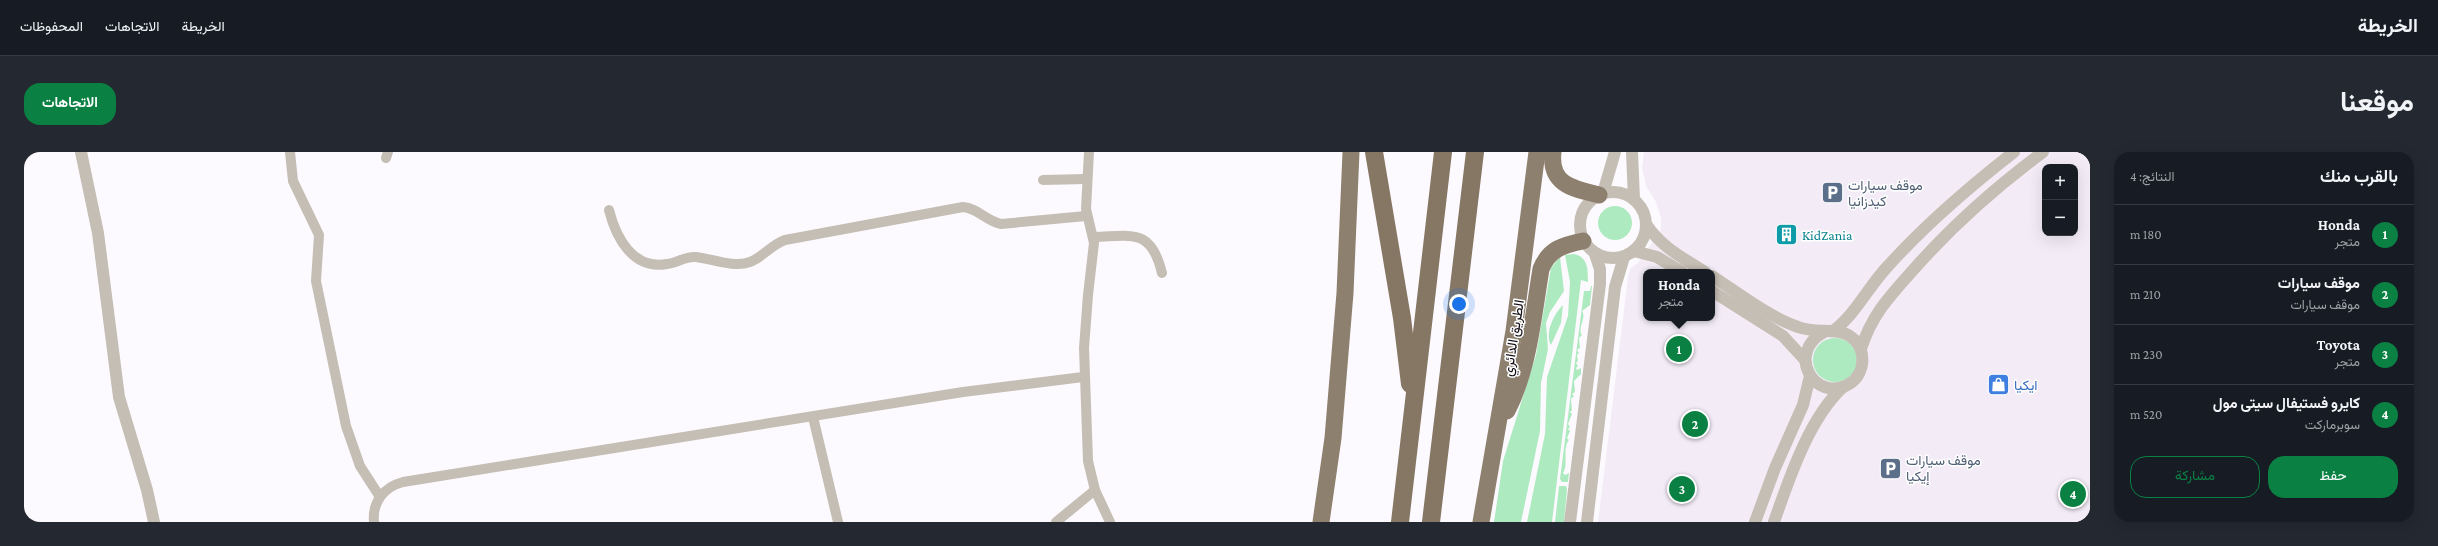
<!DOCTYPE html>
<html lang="ar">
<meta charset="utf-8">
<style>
:root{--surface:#171b24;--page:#242831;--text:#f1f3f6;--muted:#9ea1a6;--line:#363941;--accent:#0b8043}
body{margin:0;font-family:"Crimson Pro",Vazirmatn,serif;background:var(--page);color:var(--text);direction:rtl}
.controls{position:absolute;right:12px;top:12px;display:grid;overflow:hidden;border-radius:8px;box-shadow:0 4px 16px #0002}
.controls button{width:36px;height:36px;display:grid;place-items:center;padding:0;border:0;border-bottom:1px solid var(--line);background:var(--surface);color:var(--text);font:20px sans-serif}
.you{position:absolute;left:1435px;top:152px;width:14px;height:14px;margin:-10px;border:3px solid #fff;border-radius:50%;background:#1a73e8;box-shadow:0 0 0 6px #1a73e833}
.badge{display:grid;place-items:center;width:26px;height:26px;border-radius:50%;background:var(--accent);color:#fff;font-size:13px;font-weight:700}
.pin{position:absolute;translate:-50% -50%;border:2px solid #fff;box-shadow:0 1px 4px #0006}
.popup{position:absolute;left:1619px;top:117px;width:72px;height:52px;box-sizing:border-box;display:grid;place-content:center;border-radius:8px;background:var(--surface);filter:drop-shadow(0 1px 3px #0005);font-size:13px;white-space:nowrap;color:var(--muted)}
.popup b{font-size:15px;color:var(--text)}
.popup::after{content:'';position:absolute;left:50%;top:100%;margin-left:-8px;border:8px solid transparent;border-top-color:var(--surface)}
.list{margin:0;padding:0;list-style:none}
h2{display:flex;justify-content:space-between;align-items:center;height:52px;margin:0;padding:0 16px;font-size:17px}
h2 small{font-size:13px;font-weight:400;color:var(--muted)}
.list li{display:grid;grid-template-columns:26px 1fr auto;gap:12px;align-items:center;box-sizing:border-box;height:60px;padding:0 16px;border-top:1px solid var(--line)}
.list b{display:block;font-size:15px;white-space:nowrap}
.list p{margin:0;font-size:13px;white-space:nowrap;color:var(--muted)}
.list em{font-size:13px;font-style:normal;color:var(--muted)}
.actions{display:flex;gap:8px;padding:12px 16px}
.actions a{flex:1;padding:9px 0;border:1px solid var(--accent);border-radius:16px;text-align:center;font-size:14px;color:var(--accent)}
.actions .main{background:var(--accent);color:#fff}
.map{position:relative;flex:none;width:2066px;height:370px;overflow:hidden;direction:ltr;border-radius:16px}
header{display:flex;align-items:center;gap:24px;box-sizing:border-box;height:56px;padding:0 20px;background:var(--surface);border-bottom:1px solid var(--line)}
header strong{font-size:19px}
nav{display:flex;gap:22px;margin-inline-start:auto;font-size:14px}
.intro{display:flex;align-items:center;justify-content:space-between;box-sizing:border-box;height:96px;padding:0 24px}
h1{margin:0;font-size:28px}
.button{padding:10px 18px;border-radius:16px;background:var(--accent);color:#fff;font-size:14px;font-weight:700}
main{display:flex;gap:24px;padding:0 24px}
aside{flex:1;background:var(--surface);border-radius:16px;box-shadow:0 4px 16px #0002}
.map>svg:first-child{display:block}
.built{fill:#f3ecf7;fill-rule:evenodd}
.green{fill:#aeeabf}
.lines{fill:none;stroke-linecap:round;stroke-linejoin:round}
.minor{stroke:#c5beb4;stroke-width:10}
.tertiary{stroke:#c5beb4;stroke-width:12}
.trunk{stroke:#8e806e;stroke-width:17}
.motorway{stroke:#867764;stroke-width:18}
.labels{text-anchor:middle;stroke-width:3;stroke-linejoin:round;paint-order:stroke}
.service-label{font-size:14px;fill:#4e5e75;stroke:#fff;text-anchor:start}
.culture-label{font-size:14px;fill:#0d838f;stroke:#fff;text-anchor:start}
.street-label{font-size:14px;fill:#140f16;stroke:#fff}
.shop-label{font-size:14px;fill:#366cbe;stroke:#fff;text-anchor:start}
</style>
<header>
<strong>الخريطة</strong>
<nav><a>الخريطة</a><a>الاتجاهات</a><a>المحفوظات</a></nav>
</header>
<div class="intro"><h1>موقعنا</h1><a class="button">الاتجاهات</a></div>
<main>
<aside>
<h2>بالقرب منك<small>النتائج: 4</small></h2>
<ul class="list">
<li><span class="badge">1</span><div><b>Honda</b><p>متجر</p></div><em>180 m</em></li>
<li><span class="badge">2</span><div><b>موقف سيارات</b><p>موقف سيارات</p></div><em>210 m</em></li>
<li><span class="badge">3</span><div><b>Toyota</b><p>متجر</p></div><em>230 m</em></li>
<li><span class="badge">4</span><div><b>كايرو فستيفال سيتى مول</b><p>سوبرماركت</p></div><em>520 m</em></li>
</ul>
<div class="actions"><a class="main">حفظ</a><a>مشاركة</a></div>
</aside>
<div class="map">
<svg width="2066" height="370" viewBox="0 0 2066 370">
<rect width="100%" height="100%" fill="#fdfaff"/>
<path class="built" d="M1620,0H2066V370H1574L1604,125L1606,117L1614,111L1637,77V66L1632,50L1622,34L1618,16ZM2021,15H2051V81H2021ZM1622,120H1688V166H1622Z"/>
<g class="green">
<circle cx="1591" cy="71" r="17"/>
<path d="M1550,102C1564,105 1564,117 1564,130L1557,128L1528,370H1503L1521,282L1523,225L1544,164L1546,130L1541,103Z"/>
<polygon points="1536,105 1540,139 1526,160 1522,171 1524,197 1517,231 1516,279 1497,370 1470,370 1479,309 1512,203 1527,116"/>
<path d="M1567,134H1568L1566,153L1558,159C1563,166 1553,176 1558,183L1555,186L1556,196L1553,198L1555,201L1553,203L1554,209L1552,211L1554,214L1552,216L1553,218L1557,216V222L1550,229L1551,240L1548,242L1550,244L1547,247L1548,258L1546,260L1548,262L1544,272L1546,275L1544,277L1546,279L1543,286L1545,288C1538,295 1545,314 1539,321L1541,323L1545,321L1544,330H1538L1536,327L1560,139H1566Z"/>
<path d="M1539,153L1537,171L1527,193C1520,181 1530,162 1539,153Z"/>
<circle cx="1811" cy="208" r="22"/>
<polygon points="1535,334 1542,334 1543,338 1540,370 1531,370"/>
</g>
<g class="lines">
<g class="minor">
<polyline points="266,0 269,29 295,83 292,129 322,274 336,314 356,345"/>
<polyline points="1065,0 1062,57 1070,91 1064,143 1060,196 1064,309 1071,338 1086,370"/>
<polyline points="362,6 364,0"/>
<polyline points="1019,28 1062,27"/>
<path d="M585,58C592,86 609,118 643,112C653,111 661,104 672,105C688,107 710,116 726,110C739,105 747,93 761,88L939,55C954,56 962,69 977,72L1062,64"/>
<path d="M1070,85C1109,84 1127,76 1138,121"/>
<polyline points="789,265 814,370"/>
<path d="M350,370C348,350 360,335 379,330L939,240L1059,225"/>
<polyline points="1032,370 1071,338"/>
</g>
<g class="tertiary">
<polyline points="57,0 74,81 95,245 123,338 130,370"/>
<polyline points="1608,0 1610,47"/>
<circle cx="1589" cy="73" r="33"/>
<polyline points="1579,41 1591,0"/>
<path d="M1622,72C1637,95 1659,106 1681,120"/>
<polyline points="1610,99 1633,105 1658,120"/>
<path d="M1688,124C1714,141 1745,165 1774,175C1792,182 1814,175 1827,185C1843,196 1842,222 1825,232C1791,252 1761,201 1800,180"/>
<polyline points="1688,139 1759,184 1781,208"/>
<path d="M1809,179C1832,162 1844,135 1864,114C1902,72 1945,35 1990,0"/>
<path d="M1837,197C1848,162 1866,144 1890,117C1929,73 1972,35 2019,0"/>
<polyline points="1546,370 1576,132 1576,117 1571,102"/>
<polyline points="1563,370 1591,135 1600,105"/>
<polyline points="1731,370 1751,316 1779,253 1786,224"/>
<path d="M1750,370C1765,327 1785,266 1819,235"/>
</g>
<g class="trunk">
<path d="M1529,0C1525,33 1550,37 1575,43"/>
<path d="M1483,259C1505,216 1509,165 1517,117C1525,97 1539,93 1559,89"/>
<polyline points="1297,370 1309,286 1321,141 1327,0"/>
<polyline points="1457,370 1490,179 1513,0"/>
</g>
<g class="motorway">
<polyline points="1350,0 1378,166 1386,232"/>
<polyline points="1376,370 1419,0"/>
<polyline points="1407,370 1451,0"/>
</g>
</g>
<defs>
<symbol id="parking-square" viewBox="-11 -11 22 22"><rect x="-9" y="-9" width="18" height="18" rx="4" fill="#5c6f8a" stroke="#fff"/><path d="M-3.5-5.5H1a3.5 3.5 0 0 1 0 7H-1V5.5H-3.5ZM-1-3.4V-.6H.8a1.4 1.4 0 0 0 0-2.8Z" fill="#fff"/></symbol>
<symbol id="building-square" viewBox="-11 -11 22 22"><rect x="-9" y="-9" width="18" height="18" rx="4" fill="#0f9aa8" stroke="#fff"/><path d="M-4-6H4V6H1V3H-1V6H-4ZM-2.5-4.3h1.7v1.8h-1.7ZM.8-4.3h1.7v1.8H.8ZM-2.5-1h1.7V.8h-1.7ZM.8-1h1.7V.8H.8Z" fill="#fff"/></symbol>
<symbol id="shop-square" viewBox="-11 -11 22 22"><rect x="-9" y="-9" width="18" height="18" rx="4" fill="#3f7fe0" stroke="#fff"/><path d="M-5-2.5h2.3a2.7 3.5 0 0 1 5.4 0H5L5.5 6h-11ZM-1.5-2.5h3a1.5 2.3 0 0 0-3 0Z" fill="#fff"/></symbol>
</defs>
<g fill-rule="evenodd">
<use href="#parking-square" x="1796" y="28" width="25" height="25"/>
<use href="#building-square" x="1750" y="70" width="25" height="25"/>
<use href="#shop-square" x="1962" y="220" width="25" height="25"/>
<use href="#parking-square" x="1854" y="304" width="25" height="25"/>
</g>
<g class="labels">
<g class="service-label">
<text x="1824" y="38">موقف سيارات<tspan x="1824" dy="16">كيدزانيا</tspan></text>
<text x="1882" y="313">موقف سيارات<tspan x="1882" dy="16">إيكيا</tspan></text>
</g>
<g class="culture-label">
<text x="1778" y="88">KidZania</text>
</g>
<g class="street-label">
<text transform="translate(1489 186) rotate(-81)" y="5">الطريق الدائري</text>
</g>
<g class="shop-label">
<text x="1990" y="238">ايكيا</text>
</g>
</g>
</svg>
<div class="controls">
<button>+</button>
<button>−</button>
</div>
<div class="you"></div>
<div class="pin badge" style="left:1655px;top:197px">1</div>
<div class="popup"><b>Honda</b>متجر</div>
<div class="pin badge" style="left:1671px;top:272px">2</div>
<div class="pin badge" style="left:1658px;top:337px">3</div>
<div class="pin badge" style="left:2049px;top:342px">4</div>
</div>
</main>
